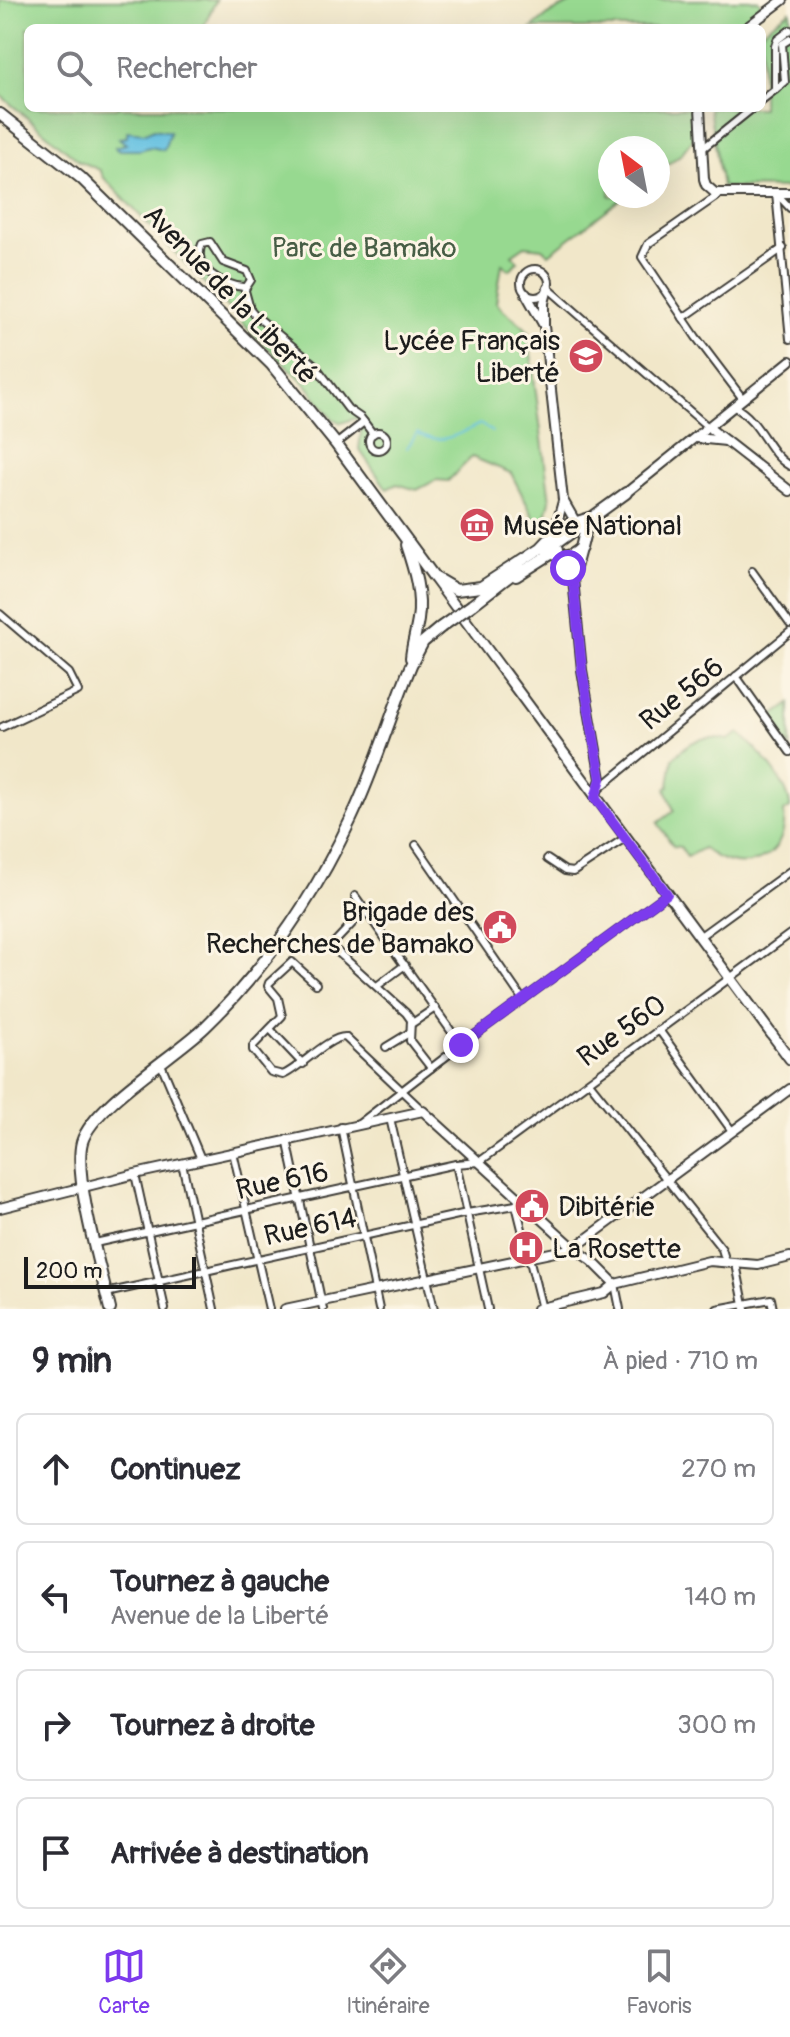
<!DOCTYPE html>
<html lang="fr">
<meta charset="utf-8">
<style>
:root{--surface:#fff;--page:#f7f7f7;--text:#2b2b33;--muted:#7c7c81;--line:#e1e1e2;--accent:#7c3aed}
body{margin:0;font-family:Pangolin,sans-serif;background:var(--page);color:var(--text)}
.compass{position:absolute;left:598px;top:136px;width:72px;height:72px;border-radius:50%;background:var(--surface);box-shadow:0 8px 32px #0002;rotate:328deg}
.scale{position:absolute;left:24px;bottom:20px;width:172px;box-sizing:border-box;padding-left:8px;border:4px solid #1c1c1c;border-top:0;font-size:22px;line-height:28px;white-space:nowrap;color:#1c1c1c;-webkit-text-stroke:6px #fcf5e5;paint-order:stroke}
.stop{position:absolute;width:24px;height:24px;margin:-18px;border:6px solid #7c3aed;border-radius:50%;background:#fff}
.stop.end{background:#7c3aed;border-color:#fff;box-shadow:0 2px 8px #0008}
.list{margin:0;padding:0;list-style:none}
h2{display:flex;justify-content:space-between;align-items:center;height:104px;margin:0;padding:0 32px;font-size:34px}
h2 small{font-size:26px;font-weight:400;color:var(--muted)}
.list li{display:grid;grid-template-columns:52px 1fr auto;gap:24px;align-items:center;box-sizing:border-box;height:112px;margin:0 16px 16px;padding:0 16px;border:2px solid var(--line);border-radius:12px}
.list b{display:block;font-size:30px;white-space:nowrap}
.list p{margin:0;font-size:26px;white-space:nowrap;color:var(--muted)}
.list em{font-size:26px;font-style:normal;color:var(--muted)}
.icon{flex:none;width:44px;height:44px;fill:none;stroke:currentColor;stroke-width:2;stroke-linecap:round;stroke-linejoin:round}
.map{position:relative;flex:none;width:790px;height:1309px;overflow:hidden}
.search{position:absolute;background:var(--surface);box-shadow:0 8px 32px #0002;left:24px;right:24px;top:24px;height:88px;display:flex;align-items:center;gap:20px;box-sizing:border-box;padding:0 28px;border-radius:12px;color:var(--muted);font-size:30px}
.sheet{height:616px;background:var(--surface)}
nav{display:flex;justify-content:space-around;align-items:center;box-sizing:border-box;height:112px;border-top:2px solid var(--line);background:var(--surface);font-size:22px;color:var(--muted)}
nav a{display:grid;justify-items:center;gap:4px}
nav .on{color:var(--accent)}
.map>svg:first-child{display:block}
.green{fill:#97d990;stroke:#5a7a56;stroke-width:2}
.water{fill:#65c2e3;stroke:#406f80;stroke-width:2}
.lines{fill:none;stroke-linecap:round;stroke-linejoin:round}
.stream{stroke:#65c2e3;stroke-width:2}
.street-casing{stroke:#3c3a36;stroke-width:10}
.secondary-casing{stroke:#3c3a36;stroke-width:12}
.primary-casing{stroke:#3c3a36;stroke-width:13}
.highway-casing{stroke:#3c3a36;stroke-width:14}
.street{stroke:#fff;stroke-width:6}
.secondary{stroke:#fff;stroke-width:8}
.primary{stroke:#fff;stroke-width:9}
.highway{stroke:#fff;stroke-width:10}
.highway-bridge-casing{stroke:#3c3a36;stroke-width:14;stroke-linecap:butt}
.highway-bridge{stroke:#fff;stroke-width:10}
.route{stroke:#7c3aed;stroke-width:10}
.labels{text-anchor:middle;stroke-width:6;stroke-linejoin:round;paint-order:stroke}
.park-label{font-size:28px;fill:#475e45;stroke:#fcf5e5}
.street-label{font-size:28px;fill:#1c1c1c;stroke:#fcf5e5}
.poi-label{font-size:28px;fill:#1c1c1c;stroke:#fcf5e5;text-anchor:start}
</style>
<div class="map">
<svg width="790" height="1309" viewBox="0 0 790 1309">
<rect width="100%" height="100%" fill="#fcf5e5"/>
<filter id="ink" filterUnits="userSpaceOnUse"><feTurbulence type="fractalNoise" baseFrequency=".0125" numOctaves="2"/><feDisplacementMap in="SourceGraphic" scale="16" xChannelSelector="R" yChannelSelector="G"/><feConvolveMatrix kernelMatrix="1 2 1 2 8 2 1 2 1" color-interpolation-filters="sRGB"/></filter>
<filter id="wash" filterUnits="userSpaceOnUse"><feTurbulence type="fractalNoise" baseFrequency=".006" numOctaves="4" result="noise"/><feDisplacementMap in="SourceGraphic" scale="32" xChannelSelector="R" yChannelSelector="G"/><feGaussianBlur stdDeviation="1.8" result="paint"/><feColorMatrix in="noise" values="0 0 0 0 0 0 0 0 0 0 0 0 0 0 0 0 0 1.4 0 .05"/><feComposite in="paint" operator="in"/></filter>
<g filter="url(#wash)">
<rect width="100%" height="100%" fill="#f1e7c9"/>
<g class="green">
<path d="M0,0H216L203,28H28V108H693L695,136L681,154L658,172V148H610V196H625L549,254L542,248L525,246L512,255L518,261L510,270L502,264L496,302C505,314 518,319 528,331L550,501L544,523L536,522L511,473L472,457L448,481L436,480L417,490L397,484L387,489L359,449L362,425L357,418L341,423L332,418L304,382L250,331L104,178L100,170L79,161L0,95Z"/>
<polygon points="576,0 758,0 763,7 735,28 532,28 548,15"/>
<polygon points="790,11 790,188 722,187 709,108 762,108 762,31"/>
<polygon points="790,704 790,747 769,719"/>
<path d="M739,733C757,749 790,783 790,808L784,812C789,863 738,878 703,848L687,857L680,847L673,846L658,823L674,811L666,789L669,786L673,758C691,740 704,734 728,740Z"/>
</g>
<polygon class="water" points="154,129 170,132 164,150 150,147 140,150 117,150 115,147 126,144 119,138 127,137 127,131 145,133"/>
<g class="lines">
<path class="stream" d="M407,448L417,433C441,446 457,435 480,424L492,432"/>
</g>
</g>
<g filter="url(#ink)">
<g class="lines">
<defs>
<g id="street">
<polyline points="775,90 775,46 777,40 790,30"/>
<polyline points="762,100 785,82 782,44 790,39"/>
<polyline points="702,149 753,108"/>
<polyline points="776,193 790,339"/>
<polyline points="776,193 790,208"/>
<polyline points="720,194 648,244 642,257 696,337 743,399"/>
<circle cx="535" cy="283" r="14"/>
<polyline points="548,288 708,427"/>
<path d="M245,289L251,280L247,271L223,262L210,242L202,244C191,269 224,285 244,287L250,309L256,316L314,364L348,409L361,418L373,434"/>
<polyline points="683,318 783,248"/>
<path d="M733,406C763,422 766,453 790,466"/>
<circle cx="378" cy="441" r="9"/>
<polyline points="336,444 364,422"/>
<polyline points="752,571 790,624"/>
<polyline points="0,614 69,673 78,691 2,727"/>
<polyline points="736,676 790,752"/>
<polyline points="600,788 790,632"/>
<polyline points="416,845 523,1000"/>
<polyline points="547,859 565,871 573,872 625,838"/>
<polyline points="355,896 461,1045"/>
<polyline points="365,910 331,946 406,1013 411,1020 410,1041 431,1068"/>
<polyline points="699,937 790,871"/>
<path d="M316,984L292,962L269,983L268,986L278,998L282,1016L253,1046V1050L271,1072L283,1075C301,1067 328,1037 345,1037L423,1111"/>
<polyline points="377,986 405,965"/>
<polyline points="411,1024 435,1008"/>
<polyline points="270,1029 303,1064"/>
<polyline points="659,1030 732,1131"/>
<polyline points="386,1047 409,1033"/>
<polyline points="161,1064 201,1159"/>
<polyline points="589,1082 722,1249 726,1262"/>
<polyline points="390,1118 434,1309"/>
<polyline points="360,1123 461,1045 667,894"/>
<polyline points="341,1127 379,1309"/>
<polyline points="287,1139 323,1309"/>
<polyline points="233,1152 269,1309"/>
<polyline points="182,1163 214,1309"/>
<polyline points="456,1164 488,1309"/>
<polyline points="135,1174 165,1309"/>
<polyline points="516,1205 542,1309"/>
<polyline points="95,1243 456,1164 479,1162 790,934"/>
<polyline points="736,1264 745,1309"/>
<polyline points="615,1284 620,1309"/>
<polyline points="106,1293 467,1213 516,1205 519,1199"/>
<polyline points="717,1309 771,1299 773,1309"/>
</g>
<g id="secondary">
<polyline points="746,28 783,0"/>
<polyline points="700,108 704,179 706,185 715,193 790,193"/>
<polyline points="548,288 544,303 544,326 563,500 575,521"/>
<polyline points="526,294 543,324"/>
<polyline points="708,427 790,491"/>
<polyline points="696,438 726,441"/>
<polyline points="626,493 790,361"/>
<polyline points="554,534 563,501"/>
<polyline points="581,549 573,579 582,670 601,779 595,798"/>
<polyline points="558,556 573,579"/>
<polyline points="0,1208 135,1174 423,1111 574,1248 592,1261 615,1284"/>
<polyline points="285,1309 574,1248 790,1089"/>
<polyline points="537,1309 604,1293 615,1284 709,1261 758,1265 790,1257"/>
</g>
<polyline id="primary" points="435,579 790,1059"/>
<g id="highway">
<polyline points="0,114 81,178 272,365 336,444 434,577 456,590 481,587 541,548 561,527 590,518"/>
<path d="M406,545C414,569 422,594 418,620C416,633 412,645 411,658"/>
<polyline points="547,550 626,493"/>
<path d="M552,553C562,559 572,557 581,548L585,532L578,522"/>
<polyline points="516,576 557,550"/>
<polyline points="472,605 520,568"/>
<path d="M110,1309C101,1271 73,1176 82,1142C93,1105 175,1056 205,1027C266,968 315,895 351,819C375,769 390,716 411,665L423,642L441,627"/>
</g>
</defs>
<use href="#street" class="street-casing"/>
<use href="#secondary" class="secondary-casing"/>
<use href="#primary" class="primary-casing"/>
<use href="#highway" class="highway-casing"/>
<use href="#street" class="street"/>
<use href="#secondary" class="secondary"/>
<use href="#primary" class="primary"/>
<use href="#highway" class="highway"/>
<defs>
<polyline id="highway-bridge" points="441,627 472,605"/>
</defs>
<use href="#highway-bridge" class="highway-bridge-casing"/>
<use href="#highway-bridge" class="highway-bridge"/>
</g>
</g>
<g class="lines" filter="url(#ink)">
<polyline class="route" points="461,1045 667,894 595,798 601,779 582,670 573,579 568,568"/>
</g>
<defs>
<symbol id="university-disc" viewBox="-11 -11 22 22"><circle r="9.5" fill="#d1495b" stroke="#fcf5e5"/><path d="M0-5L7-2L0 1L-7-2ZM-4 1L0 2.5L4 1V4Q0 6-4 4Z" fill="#fff"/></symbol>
<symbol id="museum-disc" viewBox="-11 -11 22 22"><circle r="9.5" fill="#d1495b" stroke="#fcf5e5"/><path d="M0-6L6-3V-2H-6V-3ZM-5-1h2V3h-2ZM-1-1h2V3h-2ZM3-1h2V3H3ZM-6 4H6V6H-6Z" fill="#fff"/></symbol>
<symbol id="civic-disc" viewBox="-11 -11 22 22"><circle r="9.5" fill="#d1495b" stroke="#fcf5e5"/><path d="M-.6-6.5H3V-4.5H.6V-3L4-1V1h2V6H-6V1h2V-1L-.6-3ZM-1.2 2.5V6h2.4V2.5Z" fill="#fff"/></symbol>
<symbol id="hospital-disc" viewBox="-11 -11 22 22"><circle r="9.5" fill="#d1495b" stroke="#fcf5e5"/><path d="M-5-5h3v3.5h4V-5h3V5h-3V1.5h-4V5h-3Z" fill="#fff"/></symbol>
</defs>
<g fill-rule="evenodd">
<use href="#university-disc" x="566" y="336" width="40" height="40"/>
<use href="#museum-disc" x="457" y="505" width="40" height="40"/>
<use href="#civic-disc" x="480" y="907" width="40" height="40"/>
<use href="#civic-disc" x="512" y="1186" width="40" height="40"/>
<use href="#hospital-disc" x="506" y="1228" width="40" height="40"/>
</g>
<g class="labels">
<g class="park-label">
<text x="364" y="257">Parc de Bamako</text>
</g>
<g class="street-label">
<text transform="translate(231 294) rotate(46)" y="10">Avenue de la Liberté</text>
<text transform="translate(681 693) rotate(-39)" y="10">Rue 566</text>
<text transform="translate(621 1030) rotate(-36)" y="10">Rue 560</text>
<text transform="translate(282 1180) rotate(-12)" y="10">Rue 616</text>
<text transform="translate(310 1226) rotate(-12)" y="10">Rue 614</text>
</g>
<g class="poi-label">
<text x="560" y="350" text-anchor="end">Lycée Français<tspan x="560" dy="32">Liberté</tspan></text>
<text x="503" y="535">Musée National</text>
<text x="474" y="921" text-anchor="end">Brigade des<tspan x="474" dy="32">Recherches de Bamako</tspan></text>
<text x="558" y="1216">Dibitérie</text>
<text x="552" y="1258">La Rosette</text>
</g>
</g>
</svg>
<svg class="compass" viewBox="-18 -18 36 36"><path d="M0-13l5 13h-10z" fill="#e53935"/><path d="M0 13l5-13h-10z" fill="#7c7c81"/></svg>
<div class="scale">200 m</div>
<div class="stop" style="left:568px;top:568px"></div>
<div class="stop end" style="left:461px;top:1045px"></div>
<div class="search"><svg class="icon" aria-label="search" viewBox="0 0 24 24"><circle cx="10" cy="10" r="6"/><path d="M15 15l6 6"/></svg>Rechercher</div>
</div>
<section class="sheet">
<h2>9 min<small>À pied · 710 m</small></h2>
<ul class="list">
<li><svg class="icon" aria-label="ahead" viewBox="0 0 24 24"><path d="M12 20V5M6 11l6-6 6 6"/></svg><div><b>Continuez</b></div><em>270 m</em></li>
<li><svg class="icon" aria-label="left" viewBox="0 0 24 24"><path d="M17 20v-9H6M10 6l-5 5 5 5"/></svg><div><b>Tournez à gauche</b><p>Avenue de la Liberté</p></div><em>140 m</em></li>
<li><svg class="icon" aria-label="right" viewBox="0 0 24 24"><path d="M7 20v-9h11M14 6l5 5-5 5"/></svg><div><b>Tournez à droite</b></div><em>300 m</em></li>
<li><svg class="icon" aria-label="arrive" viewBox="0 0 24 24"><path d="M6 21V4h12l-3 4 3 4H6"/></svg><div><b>Arrivée à destination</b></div></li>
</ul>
</section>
<nav>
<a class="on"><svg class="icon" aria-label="map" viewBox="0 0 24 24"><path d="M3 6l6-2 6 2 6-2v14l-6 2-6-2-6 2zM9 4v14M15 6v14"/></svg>Carte</a>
<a><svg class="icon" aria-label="directions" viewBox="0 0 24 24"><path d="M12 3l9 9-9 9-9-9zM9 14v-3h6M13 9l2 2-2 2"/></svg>Itinéraire</a>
<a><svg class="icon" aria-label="saved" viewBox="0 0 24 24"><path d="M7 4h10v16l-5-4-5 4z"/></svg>Favoris</a>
</nav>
